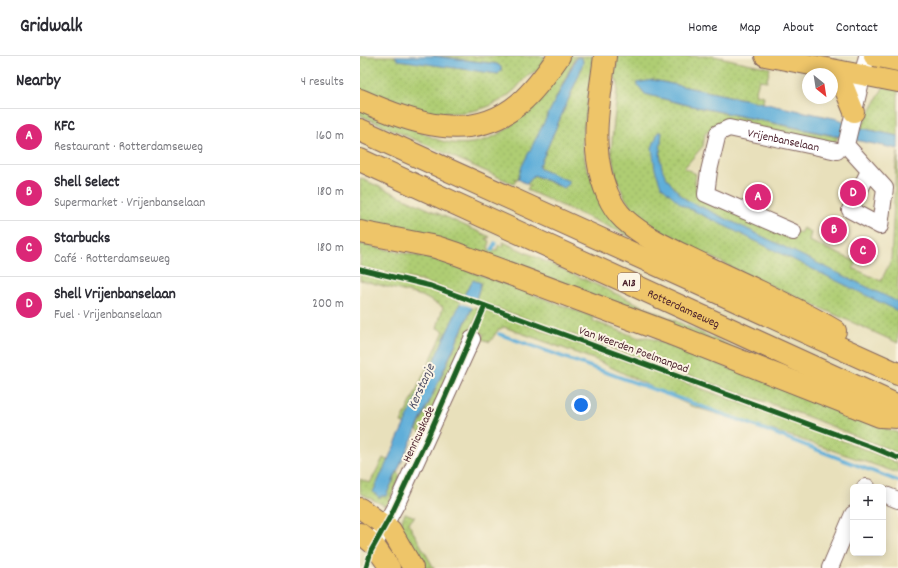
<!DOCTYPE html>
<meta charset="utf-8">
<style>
:root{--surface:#fff;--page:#f2f2f3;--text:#2b2b33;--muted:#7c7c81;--line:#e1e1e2;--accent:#db2777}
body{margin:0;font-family:Dekko,sans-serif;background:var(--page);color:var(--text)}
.controls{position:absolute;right:12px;bottom:12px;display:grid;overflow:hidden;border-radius:6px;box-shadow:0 2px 10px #0003}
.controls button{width:36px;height:36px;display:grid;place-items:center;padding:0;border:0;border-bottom:1px solid var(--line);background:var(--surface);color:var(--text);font:20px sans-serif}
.compass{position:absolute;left:442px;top:12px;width:36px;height:36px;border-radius:50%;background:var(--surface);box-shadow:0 2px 10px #0003;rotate:150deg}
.you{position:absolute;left:221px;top:349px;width:14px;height:14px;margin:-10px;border:3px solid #fff;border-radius:50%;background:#1a73e8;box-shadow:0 0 0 6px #1a73e833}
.badge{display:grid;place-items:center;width:26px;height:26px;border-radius:50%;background:var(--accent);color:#fff;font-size:13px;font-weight:700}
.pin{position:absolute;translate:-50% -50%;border:2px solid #fff;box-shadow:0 1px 4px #0006}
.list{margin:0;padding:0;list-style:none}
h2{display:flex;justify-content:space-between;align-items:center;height:52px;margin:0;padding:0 16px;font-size:17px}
h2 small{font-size:13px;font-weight:400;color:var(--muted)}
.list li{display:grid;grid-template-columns:26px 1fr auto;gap:12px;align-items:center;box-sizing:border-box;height:56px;padding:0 16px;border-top:1px solid var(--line)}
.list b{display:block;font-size:15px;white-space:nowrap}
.list p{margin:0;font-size:13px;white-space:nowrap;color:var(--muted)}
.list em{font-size:13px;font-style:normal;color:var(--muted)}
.map{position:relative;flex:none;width:538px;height:512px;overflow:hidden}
header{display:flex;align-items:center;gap:24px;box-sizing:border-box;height:56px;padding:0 20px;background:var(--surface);border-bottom:1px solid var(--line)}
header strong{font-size:19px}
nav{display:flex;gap:22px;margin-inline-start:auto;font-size:14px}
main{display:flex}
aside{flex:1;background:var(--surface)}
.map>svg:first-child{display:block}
.grass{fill:url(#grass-dots);stroke:#7c764f}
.water{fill:#5eaed9;stroke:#546682}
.pier{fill:#e8e0bb}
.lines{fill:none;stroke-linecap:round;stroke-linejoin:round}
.stream{stroke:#5eaed9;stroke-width:3.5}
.minor-casing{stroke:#81635d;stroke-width:18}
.major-casing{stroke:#81635d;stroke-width:22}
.highway-casing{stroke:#81635d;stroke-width:24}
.minor{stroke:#fff;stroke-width:16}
.major{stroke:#eec569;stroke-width:20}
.highway{stroke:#eec569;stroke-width:22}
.cycleway-casing{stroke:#fcf5e5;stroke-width:8}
.cycleway{stroke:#1b5e20;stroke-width:5}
.labels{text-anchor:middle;stroke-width:4;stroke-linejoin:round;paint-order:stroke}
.shield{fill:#fcf5e5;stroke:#7f5f63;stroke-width:1}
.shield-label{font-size:11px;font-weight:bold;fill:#4a1f2b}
.street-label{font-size:12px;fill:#4a1f2b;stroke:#fcf5e5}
.water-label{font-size:13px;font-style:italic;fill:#515168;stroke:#fcf5e5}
</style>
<header>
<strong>Gridwalk</strong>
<nav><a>Home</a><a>Map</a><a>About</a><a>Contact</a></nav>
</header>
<main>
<aside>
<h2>Nearby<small>4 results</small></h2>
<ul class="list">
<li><span class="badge">A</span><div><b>KFC</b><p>Restaurant · Rotterdamseweg</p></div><em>160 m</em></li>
<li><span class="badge">B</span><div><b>Shell Select</b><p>Supermarket · Vrijenbanselaan</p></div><em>180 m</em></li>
<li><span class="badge">C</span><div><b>Starbucks</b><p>Café · Rotterdamseweg</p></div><em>180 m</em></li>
<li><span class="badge">D</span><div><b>Shell Vrijenbanselaan</b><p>Fuel · Vrijenbanselaan</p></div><em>200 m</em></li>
</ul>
</aside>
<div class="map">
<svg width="538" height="512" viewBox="0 0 538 512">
<defs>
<pattern id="grass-dots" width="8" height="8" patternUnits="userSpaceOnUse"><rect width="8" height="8" fill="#afcd73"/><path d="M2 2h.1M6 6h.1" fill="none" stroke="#98b064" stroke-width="1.8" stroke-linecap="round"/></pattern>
</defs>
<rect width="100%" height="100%" fill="#fcf5e5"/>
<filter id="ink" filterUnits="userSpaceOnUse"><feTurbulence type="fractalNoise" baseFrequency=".025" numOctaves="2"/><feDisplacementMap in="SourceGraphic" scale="8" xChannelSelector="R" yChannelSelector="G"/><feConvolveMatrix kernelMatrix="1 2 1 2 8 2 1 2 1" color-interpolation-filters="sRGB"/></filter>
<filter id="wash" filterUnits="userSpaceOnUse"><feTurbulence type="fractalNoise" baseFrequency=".012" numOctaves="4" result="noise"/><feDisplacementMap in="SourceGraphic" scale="16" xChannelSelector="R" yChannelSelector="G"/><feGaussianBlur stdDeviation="0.9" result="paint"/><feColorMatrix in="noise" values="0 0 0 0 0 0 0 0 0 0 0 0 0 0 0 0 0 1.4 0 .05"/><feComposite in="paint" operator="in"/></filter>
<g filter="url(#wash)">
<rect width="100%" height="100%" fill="#e8e0bb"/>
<g class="grass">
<path d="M0,0H35L36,2L138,18L141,15V11L137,8L74,0H185C183,4 182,11 179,14C176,16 171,17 168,19C162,24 158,32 151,37C111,71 44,55 0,38Z"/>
<path d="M205,0H233L222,88L226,110L238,135L318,202L167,134L169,130H171L167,128L174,119L198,130L208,125L180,113L179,111L219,19L223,4L220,1L215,2L158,123H154L156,124L154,128L0,59V50C20,58 39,67 59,75C67,79 76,84 85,86C146,98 178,44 205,0Z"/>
<path d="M258,0H354L410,12L407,25L399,24L395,38L404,40L403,47L293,24L277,28L285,38L323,48L478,81L474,88L357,68L345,78L343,90L324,112L336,118C334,130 335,135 345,141L440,177L443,172L451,176L449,185L497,206L493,212L521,225L531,204L536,108L538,96V287L383,217L300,175L280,162L265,142L256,121L251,94L258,27L254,20Z"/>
<polygon points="524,30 538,33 538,80 501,72"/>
<polygon points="0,122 130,181 126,183 130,185 128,193 136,195 139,189 144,191 143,186 392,300 0,170"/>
<polygon points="0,188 83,205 234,261 233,265 279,282 287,281 320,293 538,377 538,397 446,360 121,247 116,243 121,227 113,224 104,239 61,225 0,211"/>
<polygon points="0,216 61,230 102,246 45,368 41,367 84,275 77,272 83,251 62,240 0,224"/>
<polygon points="113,250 120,254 62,377 57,374"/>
<polygon points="127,254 484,385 538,407 538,417 434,381 331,350 236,304 144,271 138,274 130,286 122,283 124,278 119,276 118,279 115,277 124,256"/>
<polygon points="23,402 28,405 14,437 26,440 37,416 40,420 29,445 25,450 0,437 0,423 10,427"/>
<polygon points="45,457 55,461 48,467 74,512 58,512 41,473 42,464"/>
</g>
<g class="water">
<polygon points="35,0 74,0 137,8 141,11 141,15 138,18 38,4"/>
<polygon points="217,1 222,2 223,6 219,19 179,111 180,113 209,125 209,128 204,132 174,119 167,128 158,123 162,110"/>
<polygon points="293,24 478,63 501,72 538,80 538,93 323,48 285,38 276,27"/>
<path d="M298,76H302C298,112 300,118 325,143L538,246V255L322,149L301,130L295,113L292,92Z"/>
<polygon points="113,224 121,227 116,243 26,440 21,440 20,442 13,436 105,237"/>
</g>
<polygon class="pier" points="102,238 118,243 114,252 100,247"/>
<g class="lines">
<g class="stream">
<polyline points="132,194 135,187"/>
<polyline points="139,278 382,365 538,425"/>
</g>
</g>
</g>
<g filter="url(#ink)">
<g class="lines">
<defs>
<g id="minor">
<polyline points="507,0 486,89 525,132 520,170 490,154 509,115"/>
<path id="s1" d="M433,176L346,138L349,115L358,77L369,72L477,95"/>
<polyline points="505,431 507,431"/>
<polyline points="523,438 538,444"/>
<polyline points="14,489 38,445 112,283"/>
<polyline points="470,512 493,458"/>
</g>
<g id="major">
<polyline points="405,0 538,26"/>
<polyline points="514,0 538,5"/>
<polyline points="468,13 483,29 494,56"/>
<polyline points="0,452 31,474 53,512"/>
<polyline points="0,477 14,489 30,512"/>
</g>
<g id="highway">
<path d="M245,0C241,35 232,73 239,109C242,127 250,150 264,163C287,184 317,196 345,210C389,231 433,250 475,275"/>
<path d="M0,44C53,67 111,89 160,47C175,34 188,16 199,0"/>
<polyline points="0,74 538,318"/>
<path id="s2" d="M0,104L538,350"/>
<polyline points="0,176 76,191 97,198 309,277 520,360 538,361"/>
</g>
</defs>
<use href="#minor" class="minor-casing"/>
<use href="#major" class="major-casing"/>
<use href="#highway" class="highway-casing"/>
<use href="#minor" class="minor"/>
<use href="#major" class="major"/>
<use href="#highway" class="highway"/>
<defs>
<g id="cycleway">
<polyline points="0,213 71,230 514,392 538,402"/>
<polyline points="6,512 11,495 31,459 67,383 125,250"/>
</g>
</defs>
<use href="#cycleway" class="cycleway-casing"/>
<use href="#cycleway" class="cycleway"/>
</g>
</g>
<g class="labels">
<rect class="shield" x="258" y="217" width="22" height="18" rx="3"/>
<g class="shield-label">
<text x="269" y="230">A13</text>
</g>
<g class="street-label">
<text dy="4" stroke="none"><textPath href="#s1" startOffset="225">Vrijenbanselaan</textPath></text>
<text dy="4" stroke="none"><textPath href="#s2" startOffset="356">Rotterdamseweg</textPath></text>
<text transform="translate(274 293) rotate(20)" y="4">Van Weerden Poelmanpad</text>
<text transform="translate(58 378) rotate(-65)" y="4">Henricuskade</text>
</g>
<g class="water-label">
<text transform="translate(60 330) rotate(-66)" y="5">Kerstanje</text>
</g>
</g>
</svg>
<div class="controls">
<button>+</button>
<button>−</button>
</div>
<svg class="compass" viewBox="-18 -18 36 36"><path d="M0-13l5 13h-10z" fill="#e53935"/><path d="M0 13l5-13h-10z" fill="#7c7c81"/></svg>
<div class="you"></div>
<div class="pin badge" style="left:398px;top:141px">A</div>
<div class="pin badge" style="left:474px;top:174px">B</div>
<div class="pin badge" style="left:503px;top:195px">C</div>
<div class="pin badge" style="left:493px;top:137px">D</div>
</div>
</main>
